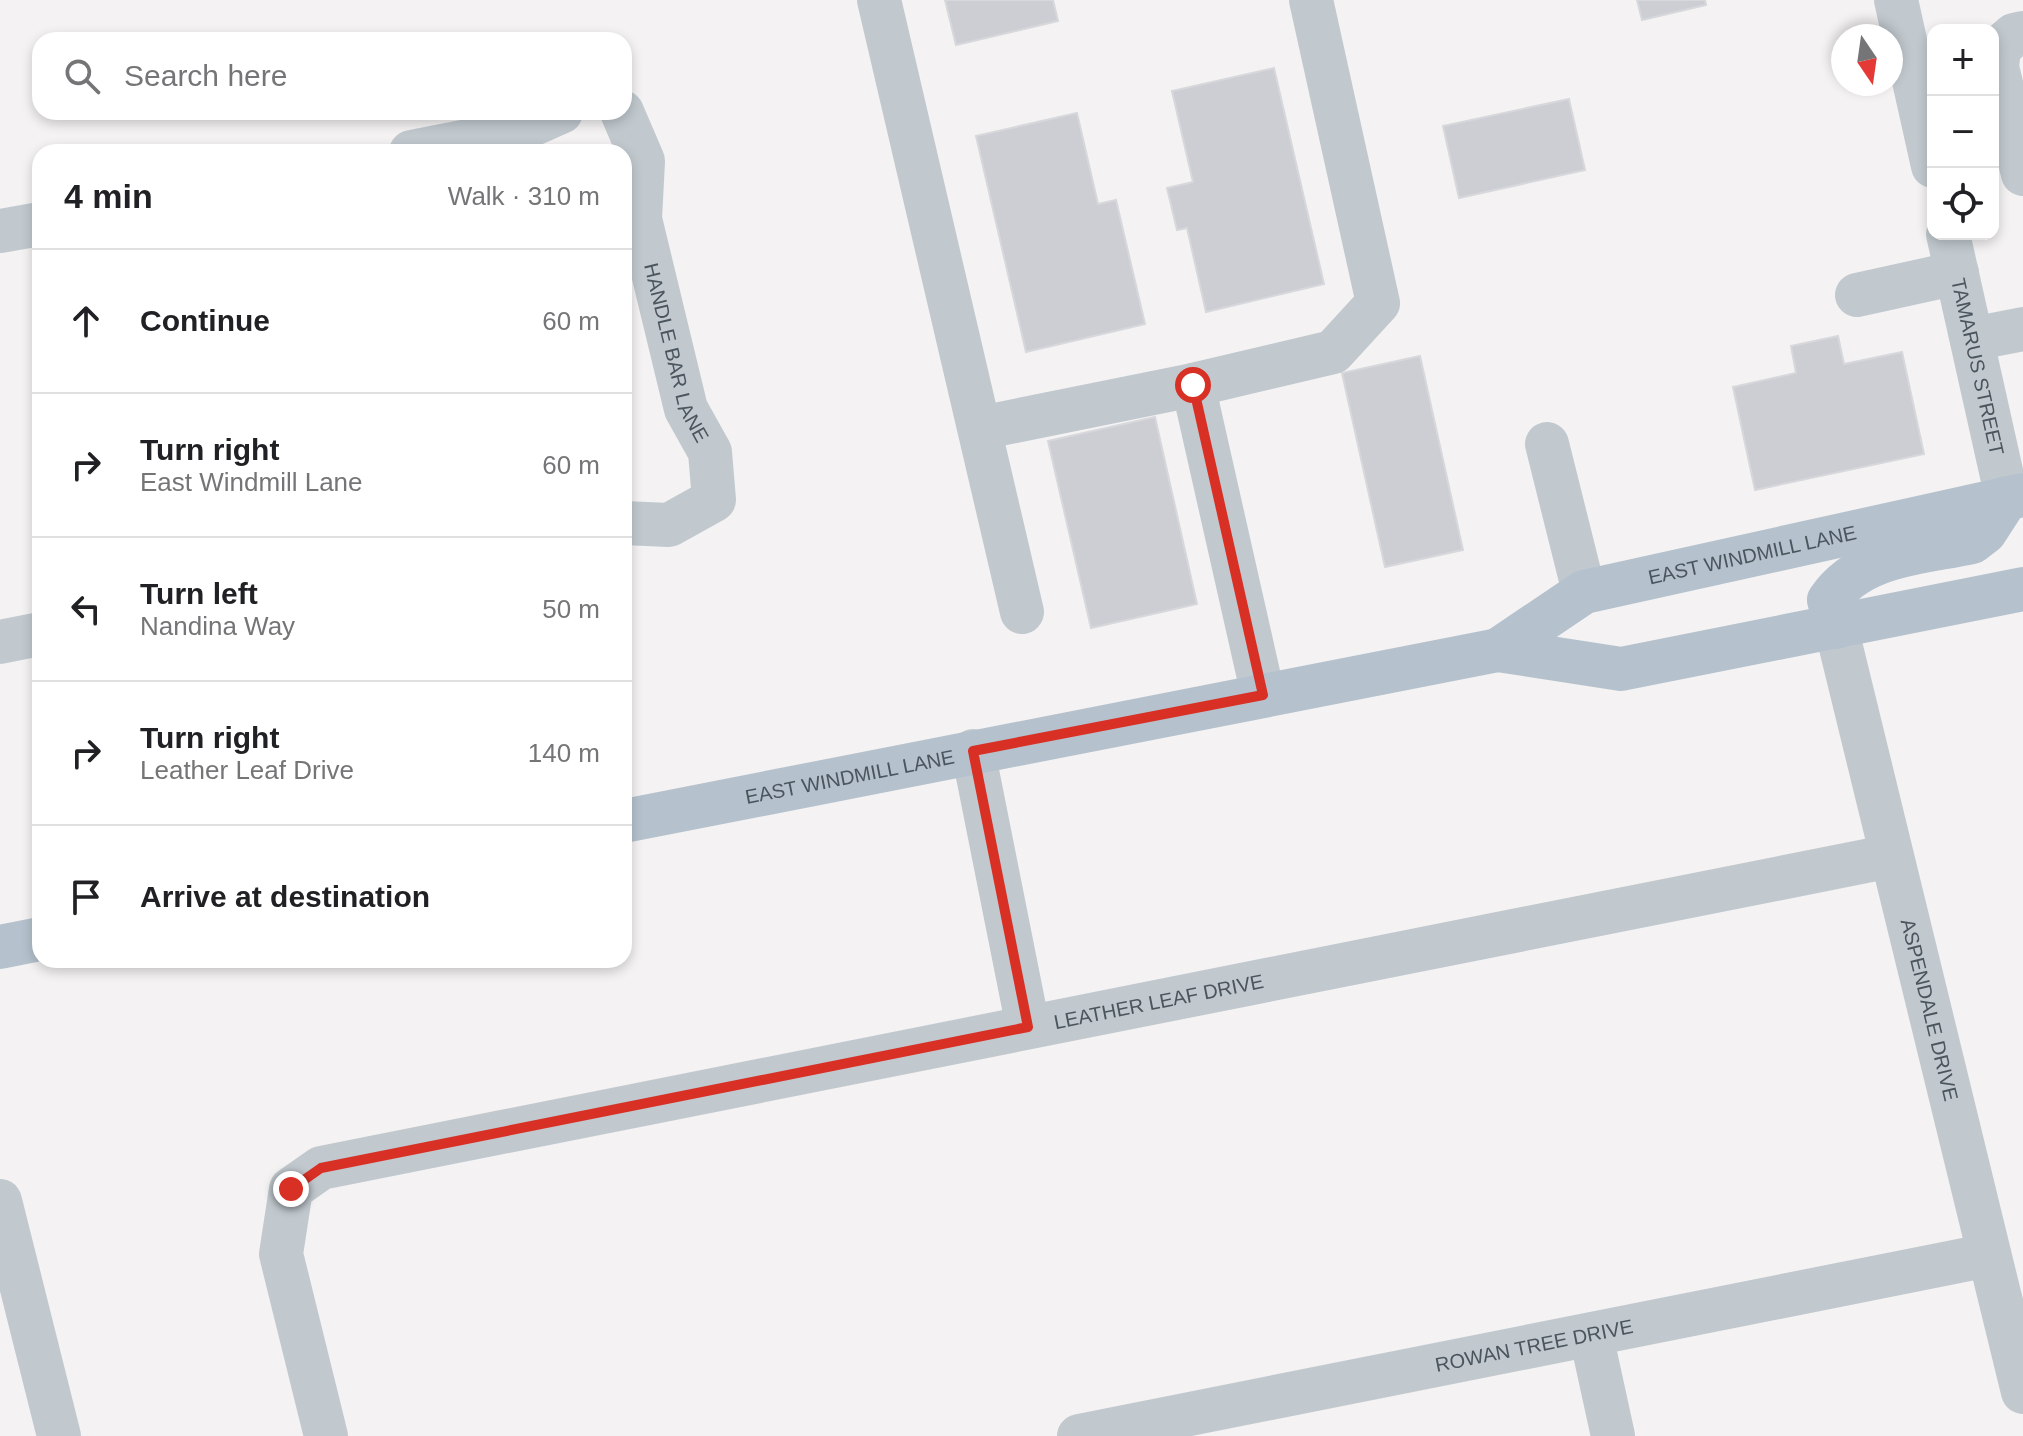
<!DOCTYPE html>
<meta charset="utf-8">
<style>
:root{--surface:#fff;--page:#f2f2f2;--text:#202124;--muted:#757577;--line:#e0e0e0}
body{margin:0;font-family:Arial,sans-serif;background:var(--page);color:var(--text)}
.controls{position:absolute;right:24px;top:24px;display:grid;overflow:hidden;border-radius:16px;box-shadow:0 4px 12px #0003}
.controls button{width:72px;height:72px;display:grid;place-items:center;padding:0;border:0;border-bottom:2px solid var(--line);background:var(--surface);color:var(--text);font:40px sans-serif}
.compass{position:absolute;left:1831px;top:24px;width:72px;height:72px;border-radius:50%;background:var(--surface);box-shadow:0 4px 12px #0003;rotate:167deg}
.stop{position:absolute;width:24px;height:24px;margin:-18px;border:6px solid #d93025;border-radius:50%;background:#fff}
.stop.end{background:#d93025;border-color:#fff;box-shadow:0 2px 8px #0008}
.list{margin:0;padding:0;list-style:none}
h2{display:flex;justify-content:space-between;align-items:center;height:104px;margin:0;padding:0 32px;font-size:34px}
h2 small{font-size:26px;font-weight:400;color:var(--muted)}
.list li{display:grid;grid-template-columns:52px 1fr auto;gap:24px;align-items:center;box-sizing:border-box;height:144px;padding:0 32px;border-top:2px solid var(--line)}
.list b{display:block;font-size:30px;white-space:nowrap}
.list p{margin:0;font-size:26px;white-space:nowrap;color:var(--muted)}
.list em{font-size:26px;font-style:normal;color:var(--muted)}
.icon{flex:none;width:44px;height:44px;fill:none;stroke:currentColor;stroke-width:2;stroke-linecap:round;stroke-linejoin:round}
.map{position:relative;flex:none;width:2023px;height:1436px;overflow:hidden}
.search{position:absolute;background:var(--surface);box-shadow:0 4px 12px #0003;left:32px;top:32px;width:600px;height:88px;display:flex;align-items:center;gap:20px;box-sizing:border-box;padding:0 28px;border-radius:24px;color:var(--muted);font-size:30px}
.panel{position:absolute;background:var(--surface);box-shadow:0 4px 12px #0003;left:32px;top:144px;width:600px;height:824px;border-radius:24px}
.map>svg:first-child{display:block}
.building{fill:#ccced4;stroke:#d7d8dc;stroke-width:2}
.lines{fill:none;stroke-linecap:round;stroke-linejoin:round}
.minor{stroke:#c1c9cf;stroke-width:44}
.major{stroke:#b5c2cd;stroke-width:44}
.route{stroke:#d93025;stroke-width:10}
.labels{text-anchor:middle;stroke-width:6;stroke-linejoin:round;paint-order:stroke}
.street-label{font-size:20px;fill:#4b555e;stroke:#fff}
</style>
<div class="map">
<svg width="2023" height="1436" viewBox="0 0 2023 1436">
<rect width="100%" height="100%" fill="#f4f2f2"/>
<g class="building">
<polygon points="945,0 1053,0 1058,21 956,45"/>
<polygon points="1637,0 1705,0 1706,5 1642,20"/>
<polygon points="1274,68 1324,284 1206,312 1187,228 1177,230 1167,188 1193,182 1172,91"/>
<polygon points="1569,99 1585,170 1459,198 1443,126"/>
<polygon points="1077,113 1098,204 1116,200 1145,324 1026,352 976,136"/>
<polygon points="1838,336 1844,364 1902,352 1924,454 1755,490 1733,387 1796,373 1791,346"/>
<polygon points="1420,356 1463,550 1385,567 1342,373"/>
<polygon points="1155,417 1197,604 1091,628 1048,441"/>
</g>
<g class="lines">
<g class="minor">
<polyline points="879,0 1022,612"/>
<polyline points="1896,0 1933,166"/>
<polyline points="2023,33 2014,35 1999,48 1997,67 2023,174"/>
<path id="s1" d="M622,112L643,161L640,219L686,409L710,452L714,500L669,525L624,523"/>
<polyline points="411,152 518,131 561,112"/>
<polyline points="0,231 40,224"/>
<path id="s2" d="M1948,234L2007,498"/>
<polyline points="1857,295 1957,273"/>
<polyline points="1972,339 2023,329"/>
<polyline points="980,428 1193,385"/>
<polyline points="1547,444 1584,592"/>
<path id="s3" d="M1836,627L2023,1392"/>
<polyline points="0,642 40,634"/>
<polyline points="1263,695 1193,385 1333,352 1378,303 1311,0"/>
<polyline points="973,751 1028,1027"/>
<polyline points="0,1201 59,1436"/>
<polyline points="1591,1335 1613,1436"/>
<path id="s4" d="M326,1436L281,1254L291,1189L321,1168L1891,856"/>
<path id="s5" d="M1079,1436L1989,1255"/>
</g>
<g class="major">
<path d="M1836,627L1829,600C1860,554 1922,553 1972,542L1985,532L2007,498"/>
<path id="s6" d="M1498,650L1584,592L2023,495"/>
<path id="s7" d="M624,821L1498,650L1621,669L2023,589"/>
<polyline points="0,947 40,939"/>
</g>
</g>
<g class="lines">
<polyline class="route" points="291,1189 321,1168 1028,1027 973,751 1263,695 1193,385"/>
</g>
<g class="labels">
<g class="street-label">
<text dy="7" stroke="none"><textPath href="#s1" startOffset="250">HANDLE BAR LANE</textPath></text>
<text dy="7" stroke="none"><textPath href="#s2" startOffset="136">TAMARUS STREET</textPath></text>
<text dy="7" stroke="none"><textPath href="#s6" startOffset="276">EAST WINDMILL LANE</textPath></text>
<text dy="7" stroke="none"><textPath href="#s7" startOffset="230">EAST WINDMILL LANE</textPath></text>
<text dy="7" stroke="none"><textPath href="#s4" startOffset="1144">LEATHER LEAF DRIVE</textPath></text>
<text dy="7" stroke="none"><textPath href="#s3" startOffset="394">ASPENDALE DRIVE</textPath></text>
<text dy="7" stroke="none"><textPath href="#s5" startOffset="464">ROWAN TREE DRIVE</textPath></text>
</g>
</g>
</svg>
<div class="controls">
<button>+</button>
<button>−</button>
<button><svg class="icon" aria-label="locate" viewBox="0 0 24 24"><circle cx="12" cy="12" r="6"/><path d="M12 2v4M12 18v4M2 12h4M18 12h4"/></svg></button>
</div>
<svg class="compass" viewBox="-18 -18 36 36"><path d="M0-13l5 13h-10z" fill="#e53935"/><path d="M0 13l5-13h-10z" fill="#757577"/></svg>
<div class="stop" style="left:1193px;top:385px"></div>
<div class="stop end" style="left:291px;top:1189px"></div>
<div class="search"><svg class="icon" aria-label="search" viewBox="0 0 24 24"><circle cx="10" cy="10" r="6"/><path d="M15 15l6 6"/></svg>Search here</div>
<section class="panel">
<h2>4 min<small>Walk · 310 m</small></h2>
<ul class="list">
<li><svg class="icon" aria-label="ahead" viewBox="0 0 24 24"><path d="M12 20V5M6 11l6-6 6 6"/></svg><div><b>Continue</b></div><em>60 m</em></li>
<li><svg class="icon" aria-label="right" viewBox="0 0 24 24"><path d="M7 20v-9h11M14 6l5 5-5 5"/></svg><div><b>Turn right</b><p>East Windmill Lane</p></div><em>60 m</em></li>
<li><svg class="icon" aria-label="left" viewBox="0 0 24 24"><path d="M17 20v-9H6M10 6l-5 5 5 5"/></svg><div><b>Turn left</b><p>Nandina Way</p></div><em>50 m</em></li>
<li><svg class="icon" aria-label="right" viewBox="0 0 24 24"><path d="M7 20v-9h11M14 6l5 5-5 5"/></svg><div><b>Turn right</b><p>Leather Leaf Drive</p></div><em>140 m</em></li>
<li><svg class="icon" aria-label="arrive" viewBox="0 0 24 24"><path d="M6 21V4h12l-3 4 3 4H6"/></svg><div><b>Arrive at destination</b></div></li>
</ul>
</section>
</div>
